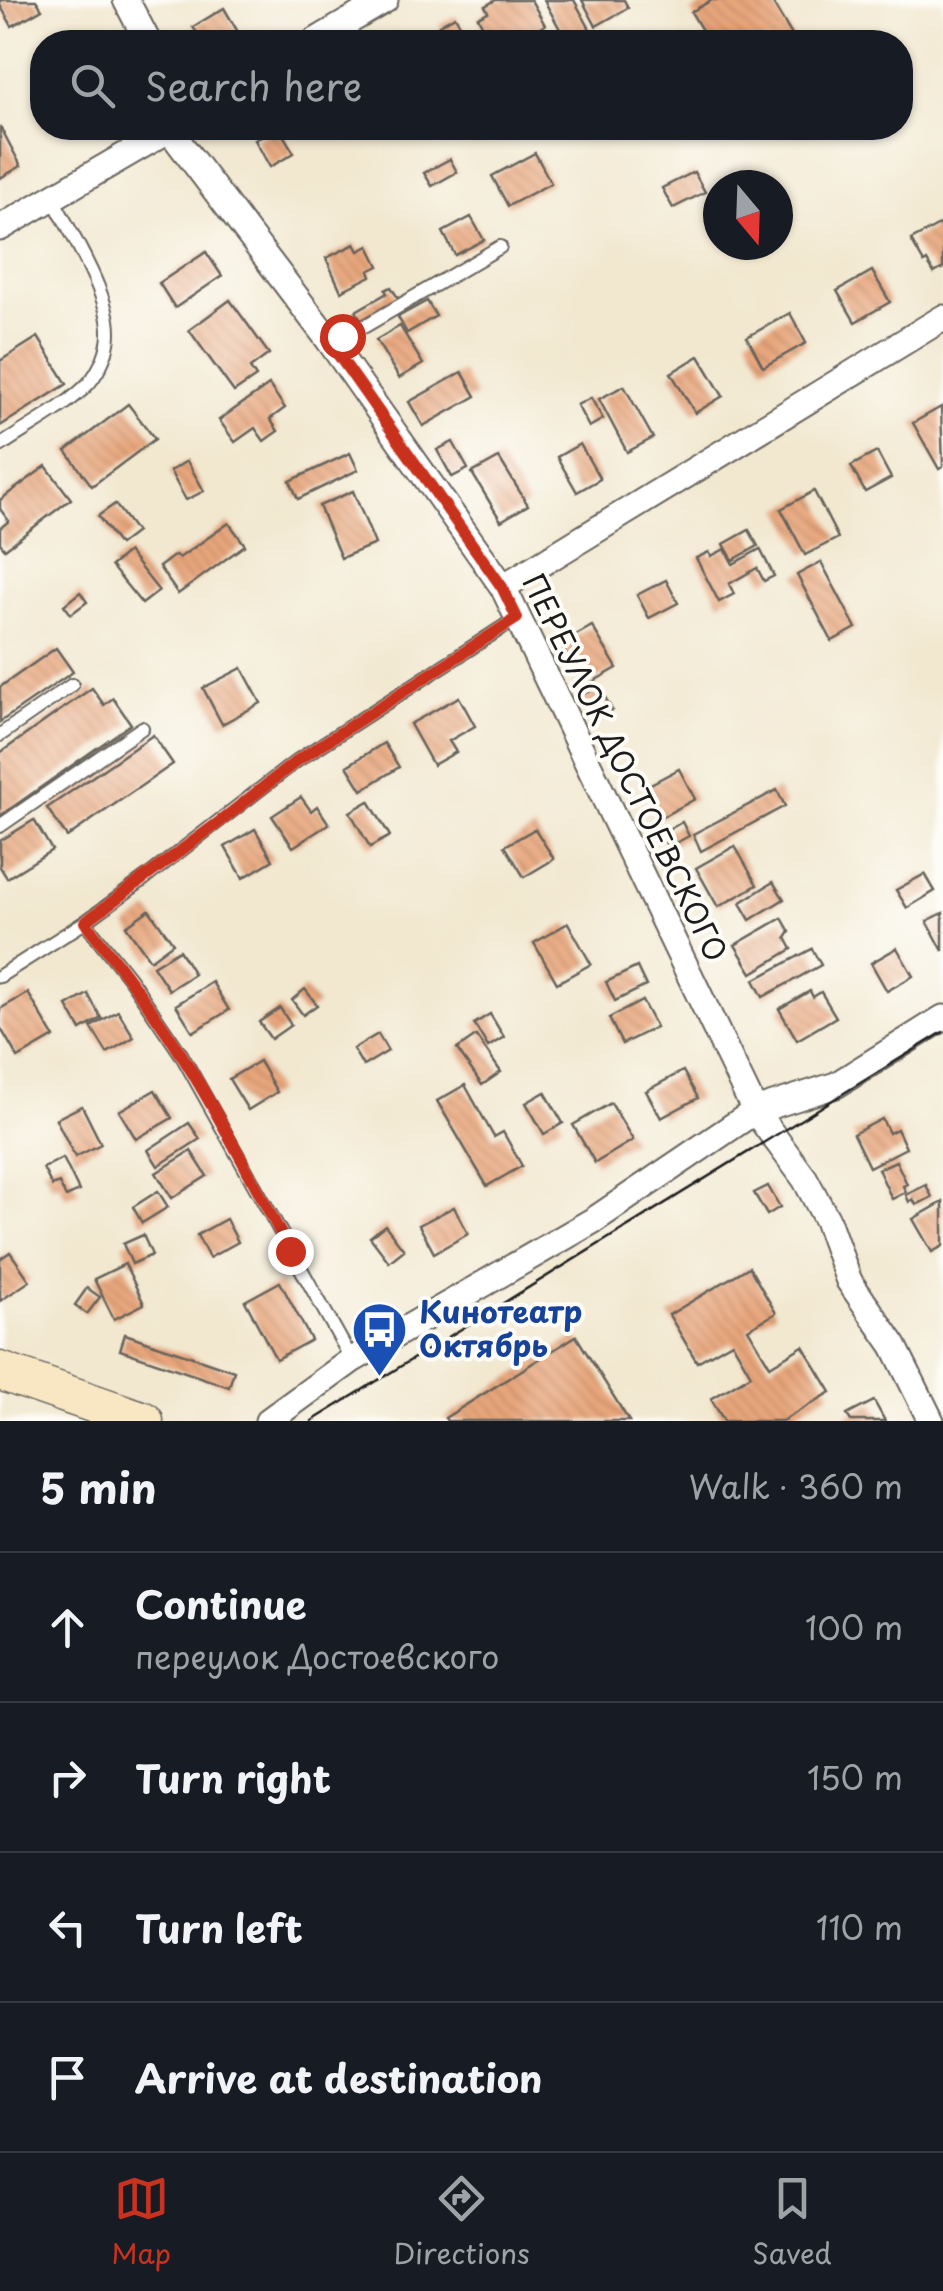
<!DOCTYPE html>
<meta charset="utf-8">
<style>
:root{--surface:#171b24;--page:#242831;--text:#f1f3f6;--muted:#9ea1a6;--line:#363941;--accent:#c8321e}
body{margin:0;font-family:"Playpen Sans",sans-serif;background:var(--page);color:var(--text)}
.compass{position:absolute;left:703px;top:170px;width:90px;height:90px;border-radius:50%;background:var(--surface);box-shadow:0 2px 8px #0004;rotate:161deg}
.stop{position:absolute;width:30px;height:30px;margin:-22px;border:8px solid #c8321e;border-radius:50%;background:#fff}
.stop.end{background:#c8321e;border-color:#fff;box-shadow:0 2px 10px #0008}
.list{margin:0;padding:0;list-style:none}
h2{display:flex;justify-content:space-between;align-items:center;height:130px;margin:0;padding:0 40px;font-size:42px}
h2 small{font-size:32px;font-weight:400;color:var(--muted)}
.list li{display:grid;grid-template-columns:65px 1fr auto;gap:30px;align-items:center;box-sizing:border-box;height:150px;padding:0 40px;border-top:2px solid var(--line)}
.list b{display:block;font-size:38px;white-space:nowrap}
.list p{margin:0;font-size:32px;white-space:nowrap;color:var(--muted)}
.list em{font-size:32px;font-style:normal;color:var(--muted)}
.icon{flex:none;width:55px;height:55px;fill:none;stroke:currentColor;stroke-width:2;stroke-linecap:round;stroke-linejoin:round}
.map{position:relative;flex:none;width:943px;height:1421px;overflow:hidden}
.search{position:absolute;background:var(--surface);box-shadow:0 2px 8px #0004;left:30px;right:30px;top:30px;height:110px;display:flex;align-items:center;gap:25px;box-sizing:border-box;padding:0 35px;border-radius:40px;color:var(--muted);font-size:38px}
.sheet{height:730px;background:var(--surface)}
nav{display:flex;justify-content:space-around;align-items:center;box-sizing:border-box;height:140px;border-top:2px solid var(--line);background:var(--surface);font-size:28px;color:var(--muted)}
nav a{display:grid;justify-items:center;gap:5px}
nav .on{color:var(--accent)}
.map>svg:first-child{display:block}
.building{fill:url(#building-back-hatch)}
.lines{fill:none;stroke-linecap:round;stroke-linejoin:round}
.lane-casing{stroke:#67635b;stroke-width:16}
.street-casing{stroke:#67635b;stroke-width:29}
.secondary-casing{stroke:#67635b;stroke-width:41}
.lane{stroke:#fff;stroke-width:12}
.street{stroke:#fff;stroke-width:25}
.secondary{stroke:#f9e7c3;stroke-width:38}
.tram{stroke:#1c1c1c;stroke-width:2.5}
.route{stroke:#c8321e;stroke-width:12}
.labels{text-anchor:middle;stroke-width:8;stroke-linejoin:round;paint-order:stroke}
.street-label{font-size:30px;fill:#1c1c1c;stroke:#fdfcf7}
.transit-label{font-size:30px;font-weight:bold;fill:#164399;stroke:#fdfcf7;text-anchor:start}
</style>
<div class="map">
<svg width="943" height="1421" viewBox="0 0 943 1421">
<defs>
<pattern id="building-back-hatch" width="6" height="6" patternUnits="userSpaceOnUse" patternTransform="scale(2.5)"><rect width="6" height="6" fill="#e8a67b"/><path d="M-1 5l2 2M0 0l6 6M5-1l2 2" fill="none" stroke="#c68e6a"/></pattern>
</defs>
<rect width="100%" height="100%" fill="#fdfcf7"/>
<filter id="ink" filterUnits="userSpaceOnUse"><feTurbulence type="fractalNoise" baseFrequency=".01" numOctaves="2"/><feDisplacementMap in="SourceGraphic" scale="20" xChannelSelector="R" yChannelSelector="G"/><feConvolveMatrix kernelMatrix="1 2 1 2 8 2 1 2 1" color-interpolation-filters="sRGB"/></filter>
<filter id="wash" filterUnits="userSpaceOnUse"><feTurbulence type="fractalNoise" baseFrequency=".0048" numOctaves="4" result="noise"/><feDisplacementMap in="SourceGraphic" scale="40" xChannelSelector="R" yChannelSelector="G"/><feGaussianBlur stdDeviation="2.25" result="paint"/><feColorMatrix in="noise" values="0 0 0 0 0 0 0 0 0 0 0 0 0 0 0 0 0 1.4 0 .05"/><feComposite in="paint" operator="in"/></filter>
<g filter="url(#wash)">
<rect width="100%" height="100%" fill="#f2e8d0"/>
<g id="blocks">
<g class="building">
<polygon points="0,0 36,0 42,9 12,26 0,5"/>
<polygon points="496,0 531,0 545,25 535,31 541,42 491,42 478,17 488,12 485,6"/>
<polygon points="544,0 574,0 597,42 567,42"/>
<polygon points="582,0 624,0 628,8 596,26"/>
<polygon points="712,0 771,0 796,42 709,42 691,12"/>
<polygon points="224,8 238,32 219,42 203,42 193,27"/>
<polygon points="455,16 470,42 449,42 439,25"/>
<polygon points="0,126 21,166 0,178"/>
<polygon points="276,128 279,128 294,153 270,167 255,140"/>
<polygon points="535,153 551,183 508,206 492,176"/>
<polygon points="450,159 457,172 432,186 424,173"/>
<polygon points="694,172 705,192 673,208 662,188"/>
<polygon points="471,217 484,240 455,255 443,232"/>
<polygon points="943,223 943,268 934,273 927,261 924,263 911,240"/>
<polygon points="355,244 359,251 369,246 379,266 369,271 371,276 341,291 326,258"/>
<polygon points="206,252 222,276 175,308 159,283"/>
<polygon points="872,271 890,302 855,322 837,291"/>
<polygon points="391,287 400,301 363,323 356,311 387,293 385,290"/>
<polygon points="230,300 269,354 250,368 256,377 234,392 189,330"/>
<polygon points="427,301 436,316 407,333 398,317"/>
<polygon points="790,313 806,343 763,367 747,337"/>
<polygon points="400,326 423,364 399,378 376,340"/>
<polygon points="38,337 67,384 0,426 0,361"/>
<polygon points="699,356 723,396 695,413 671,373"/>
<polygon points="462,372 476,396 423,426 409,402"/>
<polygon points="269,385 285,408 270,419 278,431 264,441 255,428 235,442 219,420"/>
<polygon points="624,386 653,438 627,452 599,399"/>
<polygon points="591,398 603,419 589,427 577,405"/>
<polygon points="128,404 155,439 92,486 66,451"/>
<polygon points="941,407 943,467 939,469 913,423"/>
<polygon points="453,442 468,469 452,477 437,450"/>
<polygon points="580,444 600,479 577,492 557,457"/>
<polygon points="877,452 891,478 865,492 851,466"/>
<polygon points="350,453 358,470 298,499 290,481"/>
<polygon points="499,458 528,505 501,521 472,473"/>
<polygon points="187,461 204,491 186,500 170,471"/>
<polygon points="46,466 71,499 5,549 0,543 0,528 9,521 0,509 0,500"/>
<polygon points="353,491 375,544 341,558 319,506"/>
<polygon points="814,491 838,538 805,555 781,509"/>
<polygon points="115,504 136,532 119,545 98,516"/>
<polygon points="229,523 245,545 178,594 159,567 175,555 179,558"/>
<polygon points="749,530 758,546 733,560 724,544"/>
<polygon points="725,549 733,564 760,549 774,576 764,581 757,568 729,584 734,594 719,602 696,558 709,552 711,556"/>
<polygon points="128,552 159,591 142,604 111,566"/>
<polygon points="821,562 856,628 832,641 797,575"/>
<polygon points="666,580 678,603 649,618 637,595"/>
<polygon points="80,592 87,602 71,614 64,605"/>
<polygon points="592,626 617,668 585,686 560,644"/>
<polygon points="56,648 73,672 0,722 0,687"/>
<polygon points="242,668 261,703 222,724 203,688"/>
<polygon points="599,686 612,710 592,721 578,697"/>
<polygon points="92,688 104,705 113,698 131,724 0,816 0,753"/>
<polygon points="459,697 475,726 449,741 456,752 433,765 410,724"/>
<polygon points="153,735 173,764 67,837 47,808"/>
<polygon points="384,743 399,767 362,790 347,766"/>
<polygon points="679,769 695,799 660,818 645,787"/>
<polygon points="777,790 785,806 701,851 693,834"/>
<polygon points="301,797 311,811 317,806 329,824 293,847 272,816"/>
<polygon points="369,801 390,836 370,847 350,812"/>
<polygon points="34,820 52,850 7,878 0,867 0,841"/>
<polygon points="682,822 689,836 668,847 661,834"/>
<polygon points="255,829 273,860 243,878 225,847"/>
<polygon points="535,829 554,859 524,877 505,846"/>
<polygon points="735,846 757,885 718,907 696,868"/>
<polygon points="925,874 935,891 907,908 896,890"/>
<polygon points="773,882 784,899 750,920 740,903"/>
<polygon points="149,910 173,943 150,960 126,926"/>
<polygon points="943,913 943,951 927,921"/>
<polygon points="782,918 790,932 786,938 792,949 752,973 735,945"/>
<polygon points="568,923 591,964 557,983 534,943"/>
<polygon points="897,948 913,976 887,991 871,963"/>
<polygon points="812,949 821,965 763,997 754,980"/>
<polygon points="179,950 194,974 169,990 153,966"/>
<polygon points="637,967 646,986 615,1001 606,982"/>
<polygon points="212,982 229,1010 193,1032 176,1005"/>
<polygon points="305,989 317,1005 303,1015 292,1000"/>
<polygon points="810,991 813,997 821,992 836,1017 797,1040 779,1009"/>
<polygon points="28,993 54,1037 18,1058 0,1027 0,1009"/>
<polygon points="88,994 101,1018 81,1030 67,1006"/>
<polygon points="642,1001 656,1027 622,1044 609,1018"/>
<polygon points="280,1008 291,1025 271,1039 259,1022"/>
<polygon points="118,1011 134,1037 107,1053 91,1027"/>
<polygon points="490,1014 504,1037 488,1047 474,1024"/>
<polygon points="378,1034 388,1051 363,1066 353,1049"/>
<polygon points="476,1036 501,1072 482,1085 457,1049"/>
<polygon points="259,1061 277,1092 248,1110 229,1079"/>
<polygon points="683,1071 698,1098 661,1118 646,1091"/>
<polygon points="465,1085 494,1137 503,1132 522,1166 487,1186 437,1101"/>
<polygon points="155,1090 172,1118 136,1139 119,1111"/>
<polygon points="545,1092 563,1123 544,1134 526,1103"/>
<polygon points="611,1103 633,1140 595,1163 573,1125"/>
<polygon points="82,1106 101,1144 75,1157 56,1119"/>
<polygon points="882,1119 889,1133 897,1129 906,1148 869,1167 853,1134"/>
<polygon points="189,1123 200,1139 158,1166 148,1150"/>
<polygon points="191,1151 207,1176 172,1198 156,1173"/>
<polygon points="63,1158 79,1191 66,1197 59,1183 52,1186 43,1168"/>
<polygon points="896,1161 907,1184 903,1186 906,1192 892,1199 878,1169"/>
<polygon points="926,1185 932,1197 916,1205 913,1199 909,1202 906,1195"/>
<polygon points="768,1186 780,1207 767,1215 754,1193"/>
<polygon points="158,1191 168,1207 142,1223 133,1207"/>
<polygon points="943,1202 943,1246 932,1252 913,1219"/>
<polygon points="454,1207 468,1234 434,1253 419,1225"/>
<polygon points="226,1219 238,1242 209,1258 197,1235"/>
<polygon points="385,1225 404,1250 389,1262 370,1237"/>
<polygon points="143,1235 152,1255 132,1264 123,1244"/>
<polygon points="10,1252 30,1281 0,1301 0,1259"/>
<polygon points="125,1264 144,1304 114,1319 94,1279"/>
<polygon points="749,1267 776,1313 748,1329 770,1366 803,1346 831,1392 782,1421 724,1421 711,1399 751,1375 732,1342 697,1362 669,1315"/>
<polygon points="280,1282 311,1340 276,1359 245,1301"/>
<polygon points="87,1288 100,1297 87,1314 75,1305"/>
<polygon points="125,1334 234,1371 229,1387 120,1350"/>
<polygon points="576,1336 629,1421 447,1421 445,1418"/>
<polygon points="874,1401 885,1421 851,1421 847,1415"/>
</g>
</g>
</g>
<g filter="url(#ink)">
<use href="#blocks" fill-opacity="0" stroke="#67635b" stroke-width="2.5"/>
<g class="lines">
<defs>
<g id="lane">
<polyline points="328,339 365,326 500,247"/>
<path d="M0,446C26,428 68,406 89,383C100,370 109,350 109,333C110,295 70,232 52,197"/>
<polyline points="0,735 72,685"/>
<polyline points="0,826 142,728"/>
<polyline points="85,922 130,979 181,1054 352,1360"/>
<polyline points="0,976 85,922 144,879 298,760 517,618"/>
</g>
<g id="street">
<polyline points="126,0 148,42"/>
<polyline points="314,42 385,0"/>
<polyline points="168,128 328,339 503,587 755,1111 805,1179 827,1220 849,1281 894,1346 931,1421"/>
<polyline points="0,228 172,128"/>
<polyline points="503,587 943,318"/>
<polyline points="268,1421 352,1360 594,1220 755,1111 836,1085 943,1018"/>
</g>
<polyline id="secondary" points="0,1371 144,1421"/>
</defs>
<use href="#lane" class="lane-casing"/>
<use href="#street" class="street-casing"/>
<use href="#secondary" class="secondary-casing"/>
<use href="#lane" class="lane"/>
<use href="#street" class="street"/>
<use href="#secondary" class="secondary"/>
<polyline class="tram" points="312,1421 943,1032"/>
</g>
</g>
<g class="lines" filter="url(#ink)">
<path class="route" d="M290,1251C255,1185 221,1118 181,1054C152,1008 119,965 85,922L222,820L298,760L517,618L502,587L328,340L342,336"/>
</g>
<defs>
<symbol id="bus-pin" viewBox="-11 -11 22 30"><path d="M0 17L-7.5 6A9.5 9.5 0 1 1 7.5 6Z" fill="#1a4fb4" stroke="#fdfcf7"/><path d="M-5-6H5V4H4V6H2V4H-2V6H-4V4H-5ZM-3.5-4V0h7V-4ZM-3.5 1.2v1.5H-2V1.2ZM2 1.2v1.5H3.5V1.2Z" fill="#fff"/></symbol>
</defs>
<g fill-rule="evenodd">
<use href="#bus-pin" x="348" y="1298" width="63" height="86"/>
</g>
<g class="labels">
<g class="street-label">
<text transform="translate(624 768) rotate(64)" y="10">ПЕРЕУЛОК ДОСТОЕВСКОГО</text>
</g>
<g class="transit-label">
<text x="419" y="1323">Кинотеатр<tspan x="419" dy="34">Октябрь</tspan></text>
</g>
</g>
</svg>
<svg class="compass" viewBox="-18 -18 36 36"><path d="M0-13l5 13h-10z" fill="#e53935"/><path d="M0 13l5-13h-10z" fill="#9ea1a6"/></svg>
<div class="stop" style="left:342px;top:336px"></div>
<div class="stop end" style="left:290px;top:1251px"></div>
<div class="search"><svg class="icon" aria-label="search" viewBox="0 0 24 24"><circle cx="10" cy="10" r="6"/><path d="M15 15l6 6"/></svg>Search here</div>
</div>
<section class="sheet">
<h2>5 min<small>Walk · 360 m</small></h2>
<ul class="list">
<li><svg class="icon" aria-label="ahead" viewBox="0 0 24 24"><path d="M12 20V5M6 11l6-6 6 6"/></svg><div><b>Continue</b><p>переулок Достоевского</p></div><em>100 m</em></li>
<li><svg class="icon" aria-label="right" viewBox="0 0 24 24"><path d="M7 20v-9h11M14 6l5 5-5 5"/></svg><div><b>Turn right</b></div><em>150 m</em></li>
<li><svg class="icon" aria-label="left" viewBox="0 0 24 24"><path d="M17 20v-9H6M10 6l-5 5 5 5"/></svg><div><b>Turn left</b></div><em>110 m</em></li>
<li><svg class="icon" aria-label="arrive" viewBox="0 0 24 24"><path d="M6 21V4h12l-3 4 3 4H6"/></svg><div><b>Arrive at destination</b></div></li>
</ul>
</section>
<nav>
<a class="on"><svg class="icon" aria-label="map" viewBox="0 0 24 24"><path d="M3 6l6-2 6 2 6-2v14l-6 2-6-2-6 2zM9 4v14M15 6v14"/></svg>Map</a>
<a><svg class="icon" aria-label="directions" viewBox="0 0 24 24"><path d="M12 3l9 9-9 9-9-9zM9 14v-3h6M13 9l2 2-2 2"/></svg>Directions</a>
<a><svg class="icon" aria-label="saved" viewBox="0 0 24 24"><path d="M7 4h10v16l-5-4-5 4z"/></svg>Saved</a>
</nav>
